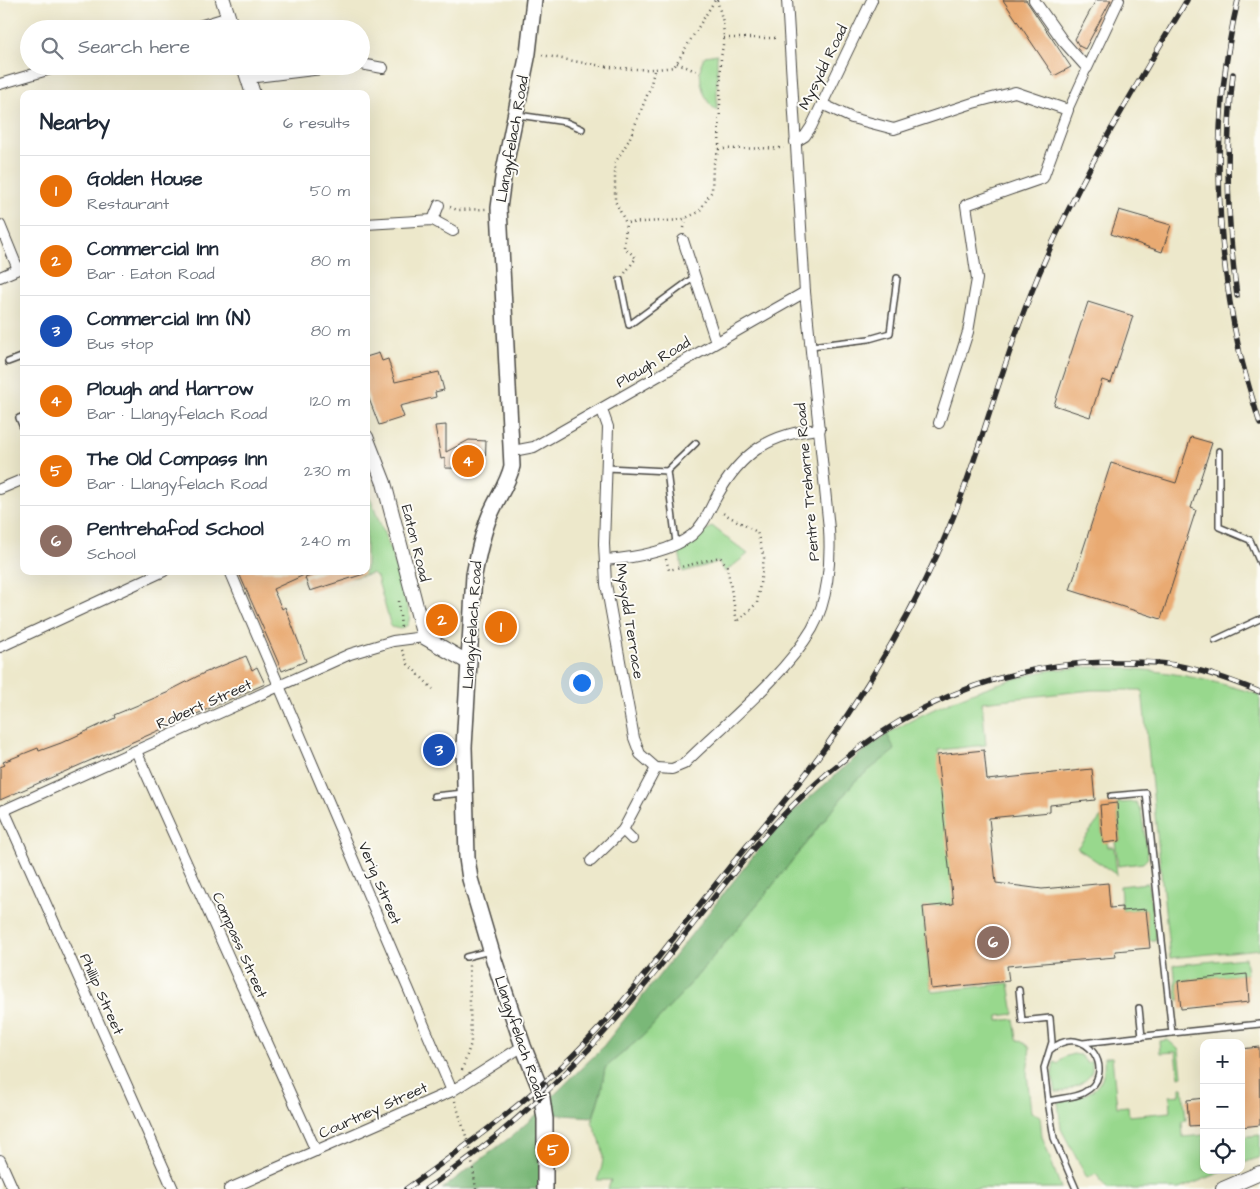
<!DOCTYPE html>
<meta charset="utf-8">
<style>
:root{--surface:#fff;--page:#f6f6f7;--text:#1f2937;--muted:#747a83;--line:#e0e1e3;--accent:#db2777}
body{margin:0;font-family:"Architects Daughter",sans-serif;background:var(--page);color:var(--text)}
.controls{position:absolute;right:15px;bottom:15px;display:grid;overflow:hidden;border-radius:10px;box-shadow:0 5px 20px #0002}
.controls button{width:45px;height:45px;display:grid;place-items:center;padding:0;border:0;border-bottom:1px solid var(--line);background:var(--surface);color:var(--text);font:25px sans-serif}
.you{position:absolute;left:581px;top:682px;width:18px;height:18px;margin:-12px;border:4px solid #fff;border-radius:50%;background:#1a73e8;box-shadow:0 0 0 8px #1a73e833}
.badge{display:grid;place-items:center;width:32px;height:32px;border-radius:50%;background:var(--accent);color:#fff;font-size:16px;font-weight:700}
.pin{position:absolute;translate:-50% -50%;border:2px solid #fff;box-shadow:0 1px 5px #0006}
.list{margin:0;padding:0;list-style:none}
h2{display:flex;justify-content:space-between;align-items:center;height:65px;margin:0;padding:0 20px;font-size:21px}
h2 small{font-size:16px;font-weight:400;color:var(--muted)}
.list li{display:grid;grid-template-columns:32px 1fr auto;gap:15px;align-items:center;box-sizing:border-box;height:70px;padding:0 20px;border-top:1px solid var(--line)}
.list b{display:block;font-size:19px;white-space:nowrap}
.list p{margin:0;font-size:16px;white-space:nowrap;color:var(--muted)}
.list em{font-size:16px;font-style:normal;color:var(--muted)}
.icon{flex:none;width:28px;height:28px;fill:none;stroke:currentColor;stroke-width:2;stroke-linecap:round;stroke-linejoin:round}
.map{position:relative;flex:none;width:1260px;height:1189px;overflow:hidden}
.search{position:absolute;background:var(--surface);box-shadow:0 5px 20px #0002;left:20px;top:20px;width:350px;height:55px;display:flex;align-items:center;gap:12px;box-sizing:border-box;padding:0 18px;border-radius:28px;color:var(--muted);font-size:19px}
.panel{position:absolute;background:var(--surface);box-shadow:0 5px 20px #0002;left:20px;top:90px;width:350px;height:485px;border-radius:10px}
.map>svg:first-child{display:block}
.green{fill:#98d88d;stroke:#62825c}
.forest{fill:#7ab878;stroke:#527252}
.building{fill:#e9aa72}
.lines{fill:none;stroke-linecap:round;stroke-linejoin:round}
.service-casing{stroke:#484743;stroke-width:8}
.pedestrian-casing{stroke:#484743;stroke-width:10}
.minor-casing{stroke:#484743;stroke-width:12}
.tertiary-casing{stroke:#484743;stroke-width:16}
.secondary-casing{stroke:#484743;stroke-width:18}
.path{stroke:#484743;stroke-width:2.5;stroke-dasharray:1 4;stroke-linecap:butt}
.service{stroke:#fff;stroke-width:5}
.pedestrian{stroke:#fff;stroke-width:8}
.minor{stroke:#fff;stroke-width:10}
.tertiary{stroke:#fff;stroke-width:14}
.secondary{stroke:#fff;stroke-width:15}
.rail-casing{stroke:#2b2b2b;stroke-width:5.5}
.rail{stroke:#fdfcf7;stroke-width:4;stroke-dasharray:11;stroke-linecap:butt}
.labels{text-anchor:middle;stroke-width:4;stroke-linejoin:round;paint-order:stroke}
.street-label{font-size:15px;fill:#2b2b2b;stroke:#fdfcf7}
</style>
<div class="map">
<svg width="1260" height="1189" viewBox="0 0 1260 1189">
<rect width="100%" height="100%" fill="#fdfcf7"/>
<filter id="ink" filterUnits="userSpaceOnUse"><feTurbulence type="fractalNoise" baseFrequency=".02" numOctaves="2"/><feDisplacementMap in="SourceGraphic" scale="10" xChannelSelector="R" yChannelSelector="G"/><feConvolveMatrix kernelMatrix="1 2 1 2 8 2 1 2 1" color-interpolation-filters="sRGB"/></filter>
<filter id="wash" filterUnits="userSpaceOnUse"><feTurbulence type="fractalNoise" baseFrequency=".0096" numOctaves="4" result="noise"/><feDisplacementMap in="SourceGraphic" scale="20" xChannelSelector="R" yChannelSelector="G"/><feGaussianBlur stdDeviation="1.12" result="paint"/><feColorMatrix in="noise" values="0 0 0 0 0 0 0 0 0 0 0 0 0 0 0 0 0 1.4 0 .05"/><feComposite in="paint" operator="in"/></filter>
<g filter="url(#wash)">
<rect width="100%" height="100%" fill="#ede8cb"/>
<g class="green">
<path d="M717,54V110C702,103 695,68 705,56Z"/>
<polygon points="366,488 393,556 410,616 408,625 400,629 391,627 377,577 373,573 351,578 349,571 366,571"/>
<polygon points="712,526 748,554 725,572 718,562 683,572 679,551 691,545"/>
<path d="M1086,667C1150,667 1199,676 1260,695V949L1170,958L1142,690H1092L982,702L986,745L938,750L972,902L923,907L931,989L933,992L1009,983L1014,1014L998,1016V1021L1014,1019L1017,1039L1030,1047L1027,1073L1031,1112L1040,1116L1042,1136L1061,1188L608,1189L611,1180H597C608,1156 602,1145 592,1122L601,1091L605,1068L645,1034L686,989L765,895L855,781L894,750L887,734C933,707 980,687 1032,674C1049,669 1068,669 1086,667Z"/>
<polygon points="1136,802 1141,810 1148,858 1143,863 1118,866 1115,841 1120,841 1117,803"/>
<polygon points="1101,817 1103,842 1107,842 1108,847 1114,847 1117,875 1077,848"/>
<polygon points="1148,883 1156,940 1149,940 1146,909 1122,911 1120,886"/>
<polygon points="1245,958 1247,974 1178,981 1180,1000 1177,1000 1174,965"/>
<polygon points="1168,1040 1179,1050 1182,1076 1179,1077 1176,1052 1160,1053 1159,1041"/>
<path d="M1073,1054L1080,1055L1087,1063L1092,1061C1092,1065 1093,1070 1091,1073C1088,1082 1065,1093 1056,1092L1052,1075L1054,1062L1058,1064L1064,1057Z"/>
<path d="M1104,1057H1112L1117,1107L1128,1106L1129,1116L1171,1112L1170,1096L1180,1095V1087H1183L1186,1120L1182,1121L1183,1137L1204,1135V1170H1227L1179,1189H1107L1096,1174L1087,1178L1061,1129L1058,1102C1086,1095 1107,1092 1104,1057Z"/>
<polygon points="1260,1135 1260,1157 1241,1164 1241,1137"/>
</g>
<g class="forest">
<polygon points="887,734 895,750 855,781 765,895 686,989 645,1034 605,1068 601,1091 593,1117 549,1114 551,1098 601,1049 762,845 793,812 862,752"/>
<polygon points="544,1108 545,1189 442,1189 512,1136"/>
</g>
<g id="blocks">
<g class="building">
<polygon points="1003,0 1026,0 1071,67 1054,76"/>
<polygon points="1096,0 1111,0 1085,49 1079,46 1075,39"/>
<polygon points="1119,210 1171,225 1162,252 1111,234"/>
<polygon points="1088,302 1133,316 1111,383 1102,380 1090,417 1054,405"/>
<polygon points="379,353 382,361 388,359 395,382 439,372 444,390 435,392 436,397 400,406 404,417 379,425 366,391 366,357"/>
<polygon points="446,425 446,452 469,440 486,441 485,469 445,468 445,458 441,459 435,426"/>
<polygon points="1191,437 1212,443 1191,508 1196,510 1161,619 1070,590 1111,463 1176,483"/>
<polygon points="238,571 313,571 273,589 282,609 285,607 306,661 282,671"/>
<polygon points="326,571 363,571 364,574 310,591 305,578"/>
<polygon points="246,656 252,670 257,667 265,684 0,800 0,767 5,765 3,762 38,748 39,751 61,743 115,718 114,715 169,692 169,691 204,673"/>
<polygon points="984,750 987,780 1092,769 1095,800 1050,805 1050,812 989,818 996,883 1042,889 1108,883 1110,908 1122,907 1122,911 1146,909 1150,948 1115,951 1116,957 1007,966 1009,981 931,989 923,907 953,904 937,755"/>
<polygon points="1117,803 1120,841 1103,843 1100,805"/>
<polygon points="1247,974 1249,1002 1181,1009 1178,981"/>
<polygon points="1259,1047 1260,1125 1241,1127 1241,1049"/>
<polygon points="1204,1098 1204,1125 1189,1126 1187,1100"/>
</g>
</g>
</g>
<g filter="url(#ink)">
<use href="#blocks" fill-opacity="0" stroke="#484743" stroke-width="1"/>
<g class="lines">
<defs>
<g id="service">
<polyline points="518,115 566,122 582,129"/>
<polyline points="620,280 629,325 693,278"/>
<polyline points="811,346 869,339 890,333 897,278"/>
<polyline points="8,362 24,356"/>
<polyline points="24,416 19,418 24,430"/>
<polyline points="1219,451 1219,527 1250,540 1260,563"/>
<polyline points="607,468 667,471 676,543"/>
<polyline points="667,471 696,443"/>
<polyline points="1215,640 1260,619"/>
<polyline points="434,796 464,793"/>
<polyline points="466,957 490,951"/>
<path d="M1019,990L1022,1021L1050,1018L1052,1042L1044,1068L1048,1101C1059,1098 1073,1098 1083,1093C1120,1075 1086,1019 1050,1050"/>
<polyline points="1139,1008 1142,1037"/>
<polyline points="1172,1033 1260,1024"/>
<polyline points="1083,1043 1172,1033 1146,793 1111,796"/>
<polyline points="1048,1101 1054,1138 1076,1189"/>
</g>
<polyline id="pedestrian" points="1068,110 1087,68"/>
<g id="minor">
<polyline points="1034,0 1063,41 1087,68 1119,0"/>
<polyline points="189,29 229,17"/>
<polyline points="361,64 383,68"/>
<polyline points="248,78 346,66"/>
<polyline points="0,84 61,66"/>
<polyline points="822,104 852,118 894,129 973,103 1015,92 1068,110 1043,178 966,205 977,279 968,332 939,423"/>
<polyline points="795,142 805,136 811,127 872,0"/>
<polyline points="433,220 439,205"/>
<polyline points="366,224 433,220 453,231"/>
<polyline points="0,225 18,269"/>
<polyline points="683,240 716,342"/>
<polyline points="0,277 23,267"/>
<polyline points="602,410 608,427 604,544 606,584 634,738 640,754 656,768"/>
<polyline points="513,451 534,447 805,292"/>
<polyline points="0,489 24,479"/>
<path d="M605,560C632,558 670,552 692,535C704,525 709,510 717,496C741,453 770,433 820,429"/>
<polyline points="230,571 452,1091"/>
<polyline points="0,647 164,571"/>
<polyline points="136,751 316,1151"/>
<polyline points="4,810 173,1189"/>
<polyline points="0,812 350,654 393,641 424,637"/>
<polyline points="623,830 632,839"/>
<path d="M591,861L623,830L656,768L672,769L684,764C725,723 782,679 812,629C828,601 831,561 829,529L805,292L787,0"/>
<polyline points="0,1160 13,1189"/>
<polyline points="229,1189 452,1091 523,1046"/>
</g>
<g id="tertiary">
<polyline points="223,0 232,29"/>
<polyline points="244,66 253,94"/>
<polyline points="366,437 384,483 424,637 469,663"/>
<polyline points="1223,1189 1260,1173"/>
</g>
<path id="secondary" d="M534,0L528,53L504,171L499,208L512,466C508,484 497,498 490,515C482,534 478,554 474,575L464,747L467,858L470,879L494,960L523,1046L541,1091L545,1119V1189"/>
</defs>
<use href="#service" class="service-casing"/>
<use href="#pedestrian" class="pedestrian-casing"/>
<use href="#minor" class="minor-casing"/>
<use href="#tertiary" class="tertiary-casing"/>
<use href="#secondary" class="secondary-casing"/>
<g class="path">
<polyline points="717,0 723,22 724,38 721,58 719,149 784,148"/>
<polyline points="724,38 778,38"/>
<path d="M542,55C585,63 630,74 674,67L715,0"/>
<polyline points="677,63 700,73"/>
<polyline points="654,71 650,88 629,140 615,163 615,201 626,223 681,220 699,212 712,191 713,166 719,149"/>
<polyline points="450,207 457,210 486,209"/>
<polyline points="684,228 686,218"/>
<polyline points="625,273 636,258 624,247 626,223"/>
<polyline points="666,559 669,570 720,557 727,566 737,622 757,603 764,558 757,532 721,512"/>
<polyline points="399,601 401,630"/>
<polyline points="402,650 408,664 433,689"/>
<polyline points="462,1070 471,1043 469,965"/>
<polyline points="455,1101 470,1149 476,1189"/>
</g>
<use href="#service" class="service"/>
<use href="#pedestrian" class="pedestrian"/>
<use href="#minor" class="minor"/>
<use href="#tertiary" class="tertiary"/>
<use href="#secondary" class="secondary"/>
<defs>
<g id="rail">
<path d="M1238,0C1211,115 1214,239 1240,354C1246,377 1253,401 1260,424"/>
<path d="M1233,74C1225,148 1227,222 1237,296"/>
<path d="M406,1189C459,1151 512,1113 560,1068C622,1010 671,939 724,874C747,845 771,818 793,790C848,721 901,634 937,555C975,473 995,385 1028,301C1069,194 1129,98 1187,0"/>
<path d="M426,1189C497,1141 561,1082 617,1018C672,956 718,887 773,826C863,728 972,665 1107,662C1130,662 1153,661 1175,665C1204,670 1233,681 1260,692"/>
</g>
</defs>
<use href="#rail" class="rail-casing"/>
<use href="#rail" class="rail"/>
</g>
</g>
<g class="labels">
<g class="street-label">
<text transform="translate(823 67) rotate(-64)" y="5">Mysydd Road</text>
<text transform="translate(512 139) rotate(-80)" y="5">Llangyfelach Road</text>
<text transform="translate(653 362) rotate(-31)" y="5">Plough Road</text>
<text transform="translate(807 482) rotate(-95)" y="5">Pentre Treharne Road</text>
<text transform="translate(416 543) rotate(76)" y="5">Eaton Road</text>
<text transform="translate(630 621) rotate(81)" y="5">Mysydd Terrace</text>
<text transform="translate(472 625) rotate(-86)" y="5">Llangyfelach Road</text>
<text transform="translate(204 704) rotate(-24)" y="5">Robert Street</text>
<text transform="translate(380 883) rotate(67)" y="5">Verig Street</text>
<text transform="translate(240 945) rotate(66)" y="5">Compass Street</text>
<text transform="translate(102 994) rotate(66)" y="5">Phillip Street</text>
<text transform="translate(520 1037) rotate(71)" y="5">Llangyfelach Road</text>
<text transform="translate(373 1110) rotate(-24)" y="5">Courtney Street</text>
</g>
</g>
</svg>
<div class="controls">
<button>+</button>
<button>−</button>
<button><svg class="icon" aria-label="locate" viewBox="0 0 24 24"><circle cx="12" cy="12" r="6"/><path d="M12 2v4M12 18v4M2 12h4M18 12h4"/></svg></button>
</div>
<div class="you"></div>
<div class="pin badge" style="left:501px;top:627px;background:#e8710a">1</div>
<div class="pin badge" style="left:442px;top:620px;background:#e8710a">2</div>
<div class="pin badge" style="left:439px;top:750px;background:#1a4fb4">3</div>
<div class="pin badge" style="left:468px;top:461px;background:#e8710a">4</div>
<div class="pin badge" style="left:553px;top:1150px;background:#e8710a">5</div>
<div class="pin badge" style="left:993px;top:942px;background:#8d6e63">6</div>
<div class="search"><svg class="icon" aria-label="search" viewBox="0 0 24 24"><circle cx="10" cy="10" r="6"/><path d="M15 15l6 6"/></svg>Search here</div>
<section class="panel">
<h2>Nearby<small>6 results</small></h2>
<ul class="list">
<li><span class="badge" style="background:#e8710a">1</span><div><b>Golden House</b><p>Restaurant</p></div><em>50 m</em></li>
<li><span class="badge" style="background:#e8710a">2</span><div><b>Commercial Inn</b><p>Bar · Eaton Road</p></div><em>80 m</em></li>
<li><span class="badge" style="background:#1a4fb4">3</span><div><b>Commercial Inn (N)</b><p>Bus stop</p></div><em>80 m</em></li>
<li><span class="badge" style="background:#e8710a">4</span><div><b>Plough and Harrow</b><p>Bar · Llangyfelach Road</p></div><em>120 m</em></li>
<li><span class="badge" style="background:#e8710a">5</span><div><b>The Old Compass Inn</b><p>Bar · Llangyfelach Road</p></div><em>230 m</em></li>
<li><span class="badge" style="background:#8d6e63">6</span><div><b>Pentrehafod School</b><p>School</p></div><em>240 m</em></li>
</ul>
</section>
</div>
